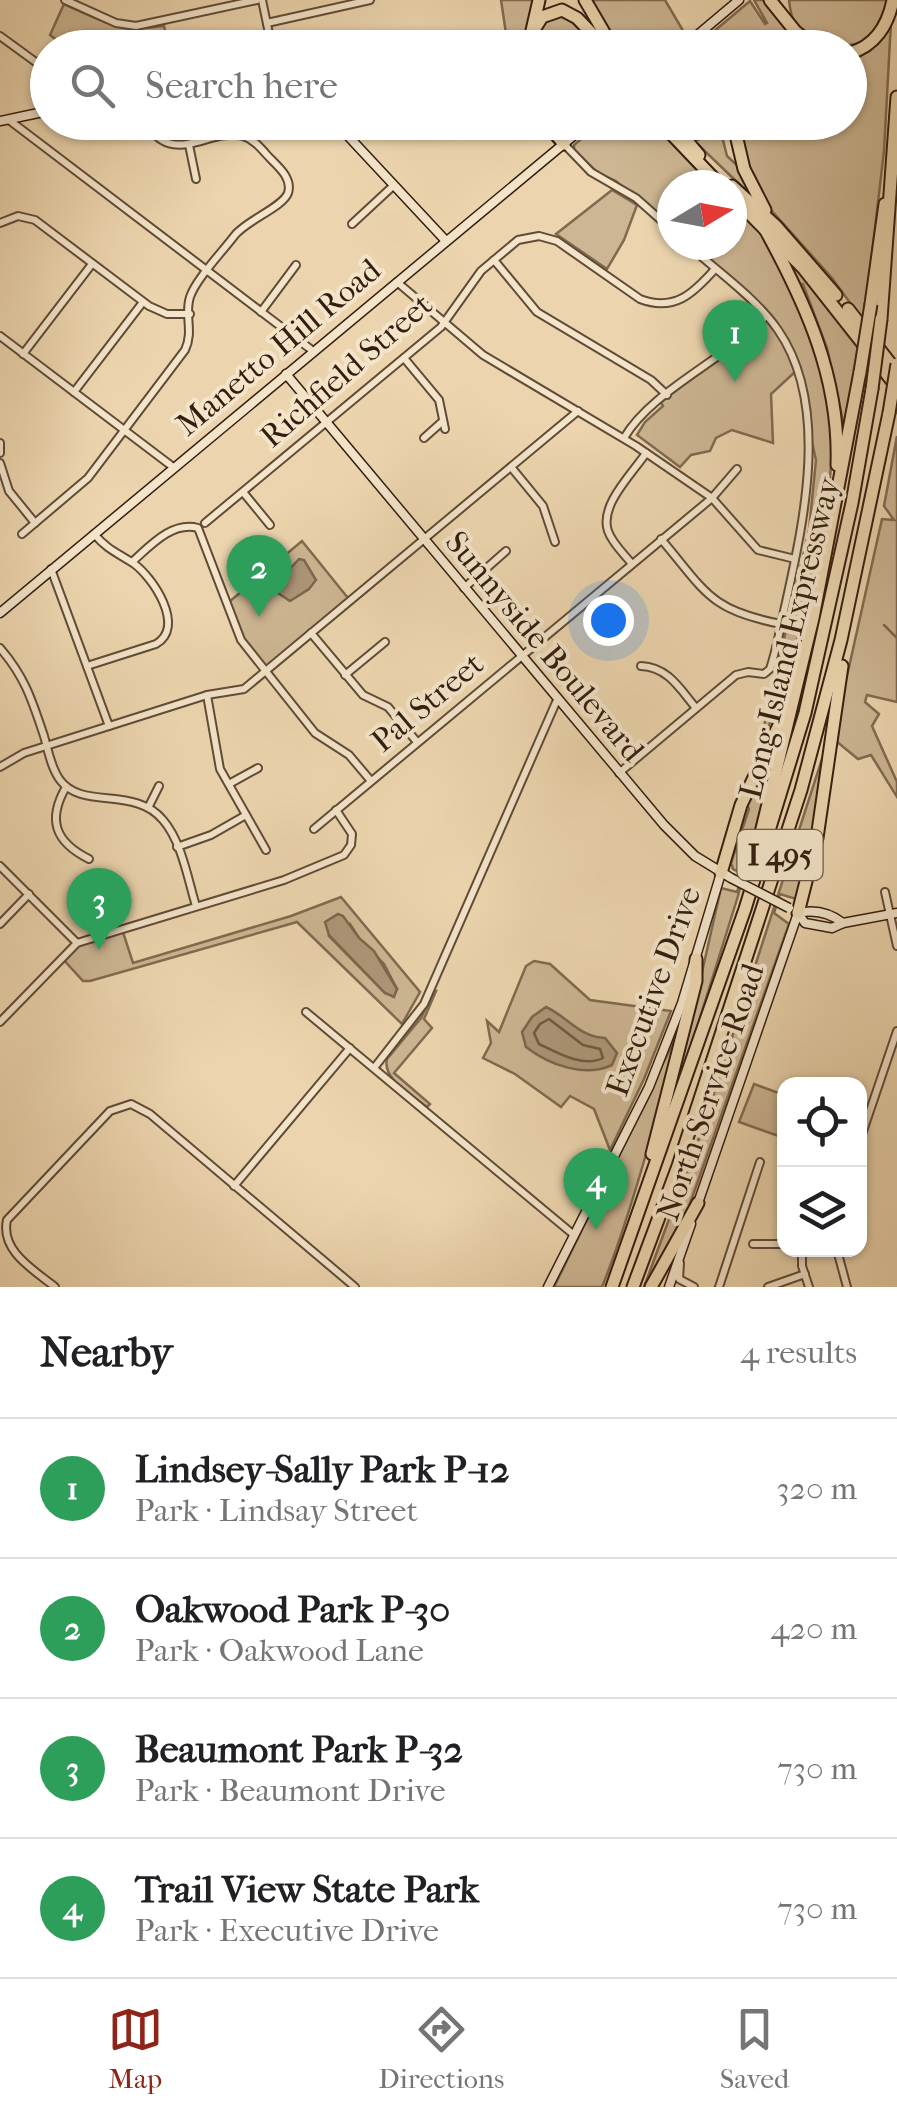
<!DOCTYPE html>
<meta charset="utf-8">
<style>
:root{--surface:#fff;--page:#f6f6f6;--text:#202124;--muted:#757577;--line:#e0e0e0;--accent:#8f2418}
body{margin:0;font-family:"IM FELL French Canon",serif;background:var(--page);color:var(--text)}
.controls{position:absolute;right:30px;bottom:30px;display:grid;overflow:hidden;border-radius:20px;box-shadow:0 2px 8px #0004}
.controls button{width:90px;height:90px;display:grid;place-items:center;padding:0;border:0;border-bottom:2px solid var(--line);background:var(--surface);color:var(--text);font:50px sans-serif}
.compass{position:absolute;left:657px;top:170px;width:90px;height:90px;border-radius:50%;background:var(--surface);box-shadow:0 2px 8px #0004;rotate:80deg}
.you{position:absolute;left:608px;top:620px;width:35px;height:35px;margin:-25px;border:8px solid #fff;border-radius:50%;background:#1a73e8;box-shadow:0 0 0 15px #1a73e833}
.badge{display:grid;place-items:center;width:65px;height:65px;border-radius:50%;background:var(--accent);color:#fff;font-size:32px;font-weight:700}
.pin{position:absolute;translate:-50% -82px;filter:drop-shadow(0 2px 5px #0008)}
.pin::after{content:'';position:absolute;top:52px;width:35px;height:30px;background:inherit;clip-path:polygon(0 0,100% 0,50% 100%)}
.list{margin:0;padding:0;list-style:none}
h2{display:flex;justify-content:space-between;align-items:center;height:130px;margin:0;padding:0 40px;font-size:42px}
h2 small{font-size:32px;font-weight:400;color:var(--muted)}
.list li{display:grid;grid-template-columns:65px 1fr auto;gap:30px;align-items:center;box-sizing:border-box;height:140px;padding:0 40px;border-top:2px solid var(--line)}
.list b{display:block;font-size:38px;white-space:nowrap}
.list p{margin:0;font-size:32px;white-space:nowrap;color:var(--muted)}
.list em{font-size:32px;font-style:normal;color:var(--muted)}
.icon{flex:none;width:55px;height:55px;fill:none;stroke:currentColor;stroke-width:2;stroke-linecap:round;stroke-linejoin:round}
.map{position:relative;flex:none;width:897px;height:1287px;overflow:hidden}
.search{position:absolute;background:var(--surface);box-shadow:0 2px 8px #0004;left:30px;right:30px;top:30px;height:110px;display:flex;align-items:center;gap:25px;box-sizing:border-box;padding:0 35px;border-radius:55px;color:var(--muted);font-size:38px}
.sheet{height:690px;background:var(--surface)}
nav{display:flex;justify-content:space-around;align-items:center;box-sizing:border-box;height:140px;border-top:2px solid var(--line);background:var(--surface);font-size:28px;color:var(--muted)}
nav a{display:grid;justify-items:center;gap:5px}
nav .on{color:var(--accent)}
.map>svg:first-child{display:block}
.green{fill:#cdb693;stroke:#806a50;stroke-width:2.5;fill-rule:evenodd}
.water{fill:#ad9678;stroke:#7c664e;stroke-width:2.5}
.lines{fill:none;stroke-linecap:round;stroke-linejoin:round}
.shore{stroke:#705a43;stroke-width:2.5}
.stream{stroke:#7c664e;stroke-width:2.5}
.street-casing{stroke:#614b36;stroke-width:10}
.secondary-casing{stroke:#331d0e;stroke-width:11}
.highway-casing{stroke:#331d0e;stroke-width:15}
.street{stroke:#f3e4ca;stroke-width:6}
.secondary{stroke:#f3e4ca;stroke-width:8}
.highway{stroke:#ecd5ae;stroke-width:11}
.secondary-bridge-casing{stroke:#331d0e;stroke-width:11;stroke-linecap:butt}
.highway-bridge-casing{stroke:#331d0e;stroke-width:15;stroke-linecap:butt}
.secondary-bridge{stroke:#f3e4ca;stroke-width:8}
.highway-bridge{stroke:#ecd5ae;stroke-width:11}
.labels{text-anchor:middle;stroke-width:8;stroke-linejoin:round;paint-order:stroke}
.shield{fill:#f3e4ca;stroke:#6d5946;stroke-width:2.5}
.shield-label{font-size:30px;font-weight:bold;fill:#331d0e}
.street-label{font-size:32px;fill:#331d0e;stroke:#f3e4ca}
</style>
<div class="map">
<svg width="897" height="1287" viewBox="0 0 897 1287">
<rect width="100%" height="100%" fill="#ecd5ae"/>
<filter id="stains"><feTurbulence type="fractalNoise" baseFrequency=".002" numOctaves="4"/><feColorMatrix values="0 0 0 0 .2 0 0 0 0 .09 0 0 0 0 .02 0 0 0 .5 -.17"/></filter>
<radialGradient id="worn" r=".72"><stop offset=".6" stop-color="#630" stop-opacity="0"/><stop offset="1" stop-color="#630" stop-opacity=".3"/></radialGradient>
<g class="green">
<polygon points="501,0 536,0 523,47 508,47"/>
<polygon points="590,0 665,0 685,34 670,47 619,47"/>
<polygon points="754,0 767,0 810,48 694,48 750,1 765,24 767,23"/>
<path d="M789,0H889L871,39C833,54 793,49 789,0Z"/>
<path d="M64,4C104,22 119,33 164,26L169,47H66L50,35Z"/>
<polygon points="555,14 579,22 596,47 534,48 539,24"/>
<polygon points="891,22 884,151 864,322 832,278 763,201 752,182 736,123 850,122 850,56"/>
<polygon points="600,123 655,123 714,185 672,185 672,232 616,181 598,173 574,150 574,145"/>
<polygon points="715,128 721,132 727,156 742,170 758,202 689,136"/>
<polygon points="612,190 637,205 624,240 607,269 556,234"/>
<polygon points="732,202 763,235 786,270 824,377 833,439 828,503 793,656 783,693 759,748 809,530 816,460 796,371 771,394 773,443 732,430 716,438 710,451 691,455 680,467 637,435 645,422 663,406 660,401 765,317 686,245 732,245"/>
<polygon points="794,262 861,342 845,430 827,348 803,284 800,284 790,265"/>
<polygon points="897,436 897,702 867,695 865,702 879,714 872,726 897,782 897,797 871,755 858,759 836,741 845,685 882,519 894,520 884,506"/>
<polygon points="302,541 348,598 265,669 237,631 229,602"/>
<polygon points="780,735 738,896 670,1114 721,888 737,892 743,874 733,869 731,863 749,809 747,805"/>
<polygon points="822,759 813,833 796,899 780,894 774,913 789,924 686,1215 649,1287 644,1287 702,1130"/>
<path d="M341,897L420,992L402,1024L297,922L90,981H83L62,958L77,943L122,929L133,963L291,916ZM350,924L359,938L384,964L397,989L385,993L329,936Z"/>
<polygon points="534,961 550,964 590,1000 671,1011 644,1079 610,1150 594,1109 570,1096 561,1107 515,1074 483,1058 491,1043 487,1021 499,1032 526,966"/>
<path d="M434,991H436L424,1019L432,1028L394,1073L430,1104L427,1107C412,1095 382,1079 387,1059L421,1018Z"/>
<path d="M676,1037C671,1073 660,1109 649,1144C635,1193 621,1240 602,1287H554Z"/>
<polygon points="754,1084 784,1095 780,1125 784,1125 784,1138 739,1122"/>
</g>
<g class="water">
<polygon points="299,559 304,560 316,580 309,589 290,601 278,593 274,586"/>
<polygon points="338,914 343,916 359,938 374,951 397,989 394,997 385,993 329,935 325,922"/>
<path d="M546,1007C568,1017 579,1037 605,1038L617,1053L612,1065C585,1078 549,1065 526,1047L522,1032L532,1017Z"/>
</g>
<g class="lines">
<path class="shore" d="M549,1019L583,1045L600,1049L603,1058C583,1068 558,1053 539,1044L534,1033L540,1024Z"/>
<polyline class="stream" points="884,625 897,638"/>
<defs>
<g id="street">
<polyline points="65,0 116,23 136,26 257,0"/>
<polyline points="262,0 272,48"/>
<polyline points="267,23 370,0"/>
<polyline points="0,36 48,71"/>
<polyline points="9,120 313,351"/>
<polyline points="189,145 196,179"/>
<polyline points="565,145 591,172 636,198 672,230"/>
<polyline points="0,223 18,216 35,220 149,306 167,314 190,314"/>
<polyline points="352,224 393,186"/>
<polyline points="494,260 537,312 651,380 667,395"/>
<polyline points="397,282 483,355 636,446 712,498 758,550 795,559"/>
<polyline points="261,312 296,265"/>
<polyline points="0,336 173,467"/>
<polyline points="23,354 92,264"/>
<polyline points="404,358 439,400 445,429"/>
<polyline points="74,392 143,302"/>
<polyline points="424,438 443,421"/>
<path d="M624,438C652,390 727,359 766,316"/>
<polyline points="0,443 0,453"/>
<polyline points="0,463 9,491 35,523"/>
<polyline points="511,467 543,506 555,542"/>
<polyline points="243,492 270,525"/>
<path d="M205,523L441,327L481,271L518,240L539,236L557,241L640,299C674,312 693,294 715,269"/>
<path d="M22,534L88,478L185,350C194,331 184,315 190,297C196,279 223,251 235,235C247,220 283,207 288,193C293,177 276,165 267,155C260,147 253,139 243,136C209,127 172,169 146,122"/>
<path d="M661,539C706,592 709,610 781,624"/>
<path d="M132,562C150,546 172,521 198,528L241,640L315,733L349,755L371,781"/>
<path d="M632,564C624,554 612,543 608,531C599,505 633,473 646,453"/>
<polyline points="51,569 109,726"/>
<polyline points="464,588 506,551"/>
<polyline points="311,633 363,695 388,707 417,742"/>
<path d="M0,648C25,677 32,700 44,736C48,750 51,768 60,780C82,810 135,786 163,820C182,842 188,880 196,906"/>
<path d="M87,666L156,644C186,627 153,577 133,563C116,552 108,550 94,534"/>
<path d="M641,666C668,667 680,689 696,708"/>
<polyline points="345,675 385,642"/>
<polyline points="207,695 220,769 266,850"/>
<polyline points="0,767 24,753 207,695 244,689 578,411"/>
<path d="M619,773L736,675L748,672L764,674L770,669C777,648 781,624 786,602C804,520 830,405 778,330C756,298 717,271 688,245"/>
<polyline points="229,784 258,768"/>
<path d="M66,787C47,820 55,842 89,859"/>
<polyline points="149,806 159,786"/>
<polyline points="314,829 712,498 737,469"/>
<polyline points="177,847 211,835 246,815"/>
<polyline points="0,866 77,943"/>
<polyline points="885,892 897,946"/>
<polyline points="0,924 29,894"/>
<polyline points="306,1012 574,1235"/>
<polyline points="0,1022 77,943 284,880 344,855 351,845 352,834 336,810"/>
<polyline points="374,1068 424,1004 557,700"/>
<polyline points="860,1140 897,1031"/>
<polyline points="234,1186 350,1048"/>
<polyline points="753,1244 784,1244"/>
<polyline points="802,1250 802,1266 809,1287"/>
<polyline points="837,1250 847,1287"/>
<polyline points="680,1263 679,1279 694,1287"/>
<path d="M55,1287C34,1270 0,1251 7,1220L110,1111L131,1104L150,1114L355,1287"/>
<polyline points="719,1287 760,1162"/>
<polyline points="768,1287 805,1274"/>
</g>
<g id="secondary">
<polyline points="682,48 739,0"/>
<polyline points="0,121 48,111"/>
<polyline points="335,122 446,241"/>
<polyline points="286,374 664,825 695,856 731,878"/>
<polyline points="0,613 590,122"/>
<polyline points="797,912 805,923 832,928 843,923 897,913"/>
<path d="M798,913C815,909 830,913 843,923"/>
<polyline points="697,1206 798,913"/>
<polyline points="548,1287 649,1087 682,1003 721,873"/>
<polyline points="669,1287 691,1224"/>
</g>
<g id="highway">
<polyline points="585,0 613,48"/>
<polyline points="770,0 795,31 816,48"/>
<polyline points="532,33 542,17 562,10 577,18 599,41"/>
<polyline points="684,45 686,48"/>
<polyline points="528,48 539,0"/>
<path d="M850,53C875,46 888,25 893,0"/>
<polyline points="545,122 564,144"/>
<polyline points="660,122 720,185"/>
<polyline points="671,122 699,155"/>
<polyline points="733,122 744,169 765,210"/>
<polyline points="677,127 698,133 718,122"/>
<polyline points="732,186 776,226 836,295"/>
<polyline points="732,196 804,269 897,387"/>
<path d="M765,229C806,304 840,378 837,465"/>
<polyline points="871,304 885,204"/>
<polyline points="848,309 897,372"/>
<polyline points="881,319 897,97"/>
<polyline points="760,837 813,618 860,372"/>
<polyline points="721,873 741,805 788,706"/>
<polyline points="798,913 817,838 842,666"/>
<polyline points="652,1154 696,981 696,959"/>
<polyline points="612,1287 745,909 805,713 852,503 872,389"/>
<polyline points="633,1287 678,1166 801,790 841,640 889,413"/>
<polyline points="651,1287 698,1203"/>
</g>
</defs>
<use href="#street" class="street-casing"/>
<use href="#secondary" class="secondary-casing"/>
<use href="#highway" class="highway-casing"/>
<use href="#street" class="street"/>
<use href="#secondary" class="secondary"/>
<use href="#highway" class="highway"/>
<defs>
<polyline id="secondary-bridge" points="731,878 789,908"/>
<g id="highway-bridge">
<polyline points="860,372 871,304"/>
<polyline points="872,389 881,319"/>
<polyline points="889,413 897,364"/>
</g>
</defs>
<use href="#secondary-bridge" class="secondary-bridge-casing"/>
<use href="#highway-bridge" class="highway-bridge-casing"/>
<use href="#secondary-bridge" class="secondary-bridge"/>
<use href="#highway-bridge" class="highway-bridge"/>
</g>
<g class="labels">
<rect class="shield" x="737.5" y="830" width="85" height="50" rx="8"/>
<g class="shield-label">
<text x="780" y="865">I 495</text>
</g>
<g class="street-label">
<text transform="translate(278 347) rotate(-40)" y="11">Manetto Hill Road</text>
<text transform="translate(346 370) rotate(-41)" y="11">Richfield Street</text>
<text transform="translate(789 638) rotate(-76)" y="11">Long Island Expressway</text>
<text transform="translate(545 646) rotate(50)" y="11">Sunnyside Boulevard</text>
<text transform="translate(427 702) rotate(-40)" y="11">Pal Street</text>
<text transform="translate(653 991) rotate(-70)" y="11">Executive Drive</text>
<text transform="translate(710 1092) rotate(-71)" y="11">North Service Road</text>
</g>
</g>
<rect width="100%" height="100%" filter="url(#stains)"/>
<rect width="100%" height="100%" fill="url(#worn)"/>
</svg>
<div class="controls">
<button><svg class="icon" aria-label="locate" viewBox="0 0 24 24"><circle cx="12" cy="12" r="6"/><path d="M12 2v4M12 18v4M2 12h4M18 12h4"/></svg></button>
<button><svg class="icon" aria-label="layers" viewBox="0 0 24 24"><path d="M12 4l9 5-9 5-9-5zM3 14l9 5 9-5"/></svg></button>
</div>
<svg class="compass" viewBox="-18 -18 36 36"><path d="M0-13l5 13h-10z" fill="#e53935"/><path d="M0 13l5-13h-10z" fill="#757577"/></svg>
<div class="you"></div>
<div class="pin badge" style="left:735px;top:382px;background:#2e9e5b">1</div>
<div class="pin badge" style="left:259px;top:617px;background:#2e9e5b">2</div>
<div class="pin badge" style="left:99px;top:950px;background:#2e9e5b">3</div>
<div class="pin badge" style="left:596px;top:1230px;background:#2e9e5b">4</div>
<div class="search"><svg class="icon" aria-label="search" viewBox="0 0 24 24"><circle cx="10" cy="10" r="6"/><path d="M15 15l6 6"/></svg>Search here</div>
</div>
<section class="sheet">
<h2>Nearby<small>4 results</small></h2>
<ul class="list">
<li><span class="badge" style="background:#2e9e5b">1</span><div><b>Lindsey-Sally Park P-12</b><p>Park · Lindsay Street</p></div><em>320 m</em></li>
<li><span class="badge" style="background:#2e9e5b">2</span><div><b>Oakwood Park P-30</b><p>Park · Oakwood Lane</p></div><em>420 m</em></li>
<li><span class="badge" style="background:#2e9e5b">3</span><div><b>Beaumont Park P-32</b><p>Park · Beaumont Drive</p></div><em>730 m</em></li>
<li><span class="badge" style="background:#2e9e5b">4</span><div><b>Trail View State Park</b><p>Park · Executive Drive</p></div><em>730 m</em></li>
</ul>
</section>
<nav>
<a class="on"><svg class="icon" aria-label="map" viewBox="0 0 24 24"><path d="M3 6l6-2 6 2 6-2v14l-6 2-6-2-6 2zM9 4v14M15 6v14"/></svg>Map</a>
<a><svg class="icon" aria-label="directions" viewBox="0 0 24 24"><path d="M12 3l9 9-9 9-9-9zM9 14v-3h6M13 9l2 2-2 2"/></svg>Directions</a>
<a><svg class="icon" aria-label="saved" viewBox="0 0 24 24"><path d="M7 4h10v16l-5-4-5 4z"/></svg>Saved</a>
</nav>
